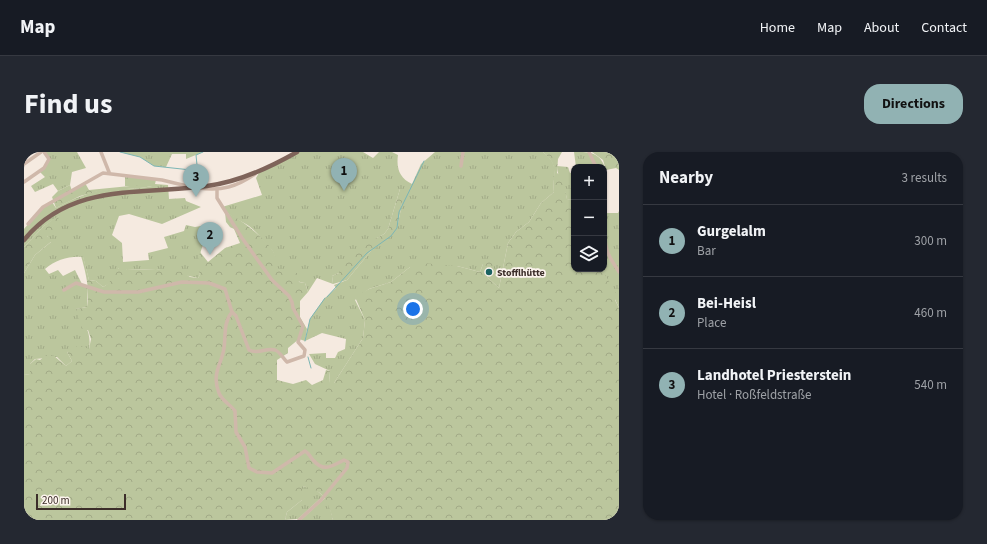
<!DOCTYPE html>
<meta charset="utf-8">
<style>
:root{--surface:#171b24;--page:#242831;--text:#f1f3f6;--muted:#9ea1a6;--line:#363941;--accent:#91b2b3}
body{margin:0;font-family:"Source Sans 3",sans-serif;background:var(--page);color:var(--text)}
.controls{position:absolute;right:12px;top:12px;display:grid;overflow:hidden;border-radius:8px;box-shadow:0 1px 3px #0004}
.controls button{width:36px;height:36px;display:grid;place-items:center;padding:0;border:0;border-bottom:1px solid var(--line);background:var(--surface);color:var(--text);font:20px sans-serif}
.scale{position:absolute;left:12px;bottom:10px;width:90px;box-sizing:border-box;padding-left:4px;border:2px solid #3c2e2a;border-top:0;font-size:11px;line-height:14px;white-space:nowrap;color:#3c2e2a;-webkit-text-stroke:3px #fcf4ed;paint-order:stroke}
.you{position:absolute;left:389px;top:157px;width:14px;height:14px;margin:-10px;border:3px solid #fff;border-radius:50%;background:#1a73e8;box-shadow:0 0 0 6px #1a73e833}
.badge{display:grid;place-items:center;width:26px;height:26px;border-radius:50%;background:var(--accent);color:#111;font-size:13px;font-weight:700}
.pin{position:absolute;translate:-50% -33px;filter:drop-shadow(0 1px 2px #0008)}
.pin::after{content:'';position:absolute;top:21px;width:14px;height:12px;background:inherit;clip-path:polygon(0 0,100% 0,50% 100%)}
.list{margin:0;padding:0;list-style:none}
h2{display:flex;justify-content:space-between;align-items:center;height:52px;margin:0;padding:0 16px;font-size:17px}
h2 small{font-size:13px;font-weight:400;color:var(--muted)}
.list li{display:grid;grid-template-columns:26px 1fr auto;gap:12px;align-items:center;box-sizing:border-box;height:72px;padding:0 16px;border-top:1px solid var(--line)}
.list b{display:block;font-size:15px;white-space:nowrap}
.list p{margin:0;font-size:13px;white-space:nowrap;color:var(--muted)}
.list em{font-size:13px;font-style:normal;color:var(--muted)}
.icon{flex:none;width:22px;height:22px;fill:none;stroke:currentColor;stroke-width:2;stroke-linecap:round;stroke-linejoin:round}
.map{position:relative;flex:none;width:595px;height:368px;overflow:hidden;border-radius:16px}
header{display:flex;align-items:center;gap:24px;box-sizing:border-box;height:56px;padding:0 20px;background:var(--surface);border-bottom:1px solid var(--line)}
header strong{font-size:19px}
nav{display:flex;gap:22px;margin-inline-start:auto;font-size:14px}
.intro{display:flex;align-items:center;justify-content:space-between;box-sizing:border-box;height:96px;padding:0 24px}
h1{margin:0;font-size:28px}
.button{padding:10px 18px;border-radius:16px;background:var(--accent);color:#111;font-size:14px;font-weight:700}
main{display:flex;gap:24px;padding:0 24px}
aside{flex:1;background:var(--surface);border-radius:16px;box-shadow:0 1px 3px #0004}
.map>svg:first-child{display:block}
.grass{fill:url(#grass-tufts)}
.forest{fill:url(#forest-crowns)}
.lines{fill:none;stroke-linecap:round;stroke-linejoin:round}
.stream{stroke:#7bb5b4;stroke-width:1}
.minor{stroke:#cfb8aa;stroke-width:3.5}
.major{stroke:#7f645a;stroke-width:4.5}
.poi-dot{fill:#1b6262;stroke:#fcf4ed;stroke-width:1.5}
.labels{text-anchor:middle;stroke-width:3.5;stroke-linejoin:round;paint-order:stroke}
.poi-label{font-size:10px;font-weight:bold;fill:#3c2e2a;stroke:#fcf4ed;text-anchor:start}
</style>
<header>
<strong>Map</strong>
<nav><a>Home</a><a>Map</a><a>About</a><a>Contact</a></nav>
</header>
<div class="intro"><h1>Find us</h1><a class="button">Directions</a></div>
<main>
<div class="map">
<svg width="595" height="368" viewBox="0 0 595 368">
<defs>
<pattern id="grass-tufts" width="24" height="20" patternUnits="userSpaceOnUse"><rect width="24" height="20" fill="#bbc69d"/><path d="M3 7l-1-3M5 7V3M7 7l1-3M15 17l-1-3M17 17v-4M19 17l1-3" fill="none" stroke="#a2aa87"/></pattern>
<pattern id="forest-crowns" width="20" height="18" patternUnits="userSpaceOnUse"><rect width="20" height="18" fill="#bbc69d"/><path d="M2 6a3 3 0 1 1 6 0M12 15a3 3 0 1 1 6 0" fill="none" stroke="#a2aa87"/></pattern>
</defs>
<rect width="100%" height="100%" fill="#f5eae0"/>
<g class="grass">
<polygon points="20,0 53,0 62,16 48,20 46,33 34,39 29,32 11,40 7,34 21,25 16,20 25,10"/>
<polygon points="96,0 179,0 162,7 162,2 148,2 142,15 130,14 116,5"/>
<path d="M273,0H339L349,6L355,0H368L374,3C372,17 376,26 388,32L397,12L411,0H519C537,14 528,21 530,40L517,51L505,70L492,80L484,91L475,136L463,125L469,118L459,112L456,120L433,114L386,115L367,130L345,137L331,148L341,168L339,186L310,231H305L306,219L291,212L285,202L302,201V206H311L314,200L321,197L322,187L298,181L281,189L286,167L300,147L312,136L310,133L323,128L346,100L373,76L378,52L376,37L364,77L360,82L353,86L315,121L308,124L309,132L293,126L284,140L281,131C273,130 255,122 252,114C250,108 252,103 247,97C240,90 233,80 225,74C216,68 203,63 198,55L238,43L232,26L236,19Z"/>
<path d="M550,0C567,0 576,0 582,18H580V15H552Z"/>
<path d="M533,14L544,15L546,21L550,20V48L543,47C541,35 533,25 533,14Z"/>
<path d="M101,24L132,28L131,32L144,33L145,47L161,46L162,49L177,55L138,72L105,62L95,64L88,83L98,91L99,110L125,108L124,101L144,96L140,85L160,79L162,73L171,75L188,72C181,89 171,105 176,123L174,126L132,117L103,118L95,116L88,130L79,135L72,129L65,128L59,105C44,104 32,108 21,117L25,122L34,118L39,124L51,118L58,132L64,134L63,155L52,157C60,170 68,181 65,197L43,200L48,209L42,214L33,205L11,207L6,212L7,222L0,223V121L11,103L27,90L23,84L35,64L20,74L0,95V77L15,59L28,50L32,56C49,47 66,39 85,37C99,36 114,38 128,34H101Z"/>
<polygon points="580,39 583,61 594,61 595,59 595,156 577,117 580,117"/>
<polygon points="278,334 290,336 299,344 274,367 261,368 263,360 278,348"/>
<polygon points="301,346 304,348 309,368 277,368"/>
</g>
<g class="forest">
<path d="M519,0H538L534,7L533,21L539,25L543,47L550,48V117H577L592,140L591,148L595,156V368H309C303,347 301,339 278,334V348L263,360L261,368H0V223L6,222V212L12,207L16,208L22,203H29L42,214L48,209L43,200L55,193L65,197L67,187L64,178H58L52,157L63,155C66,138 62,121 57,104H59L65,128L72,129L79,135C92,128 90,118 98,114L103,118L132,117L159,120L166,125L174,126L176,123L173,114L176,100L184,110L201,96L216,91L210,77L206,75L202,70L201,60C216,66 239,85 249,99C253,106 251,113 256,119L273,121L275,130L281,131L284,140L276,149V165L283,177L281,189L275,187L264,196V201L253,208V228L269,232L282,228L288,233L299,228L302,218L306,219L305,231H310L339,186L341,168L331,145L345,137L367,130L386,115L398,111L433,114L456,120L459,112L466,106L472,111L463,125L475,136L484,91L492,80L505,70L517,51L530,40C528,21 536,14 519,0Z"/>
<polygon points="568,0 595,0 595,18 592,16 582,18 579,8"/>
<polygon points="61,31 65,38 116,33 129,35 75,39 56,44 32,56 28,45 34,39 46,33 48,39"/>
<polygon points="376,37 378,38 378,52 373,76 367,84 346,100 323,128 309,132 308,124 315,121 315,112 329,99 360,82 364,77"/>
<polygon points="35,63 32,82 23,84 28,89 11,103 0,121 0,95 20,74"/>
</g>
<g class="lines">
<g class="stream">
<polyline points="96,0 116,5 130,14 167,18 173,13 172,3 179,0"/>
<polyline points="303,145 343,101 367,84 373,76 375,60 400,9"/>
<polyline points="281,189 286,167 301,146"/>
<polyline points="284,205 287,216"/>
</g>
<g class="minor">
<polyline points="77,0 85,20"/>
<polyline points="565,0 572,15"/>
<polyline points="0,12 17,0"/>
<polyline points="437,14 439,0"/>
<polyline points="0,30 20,16 25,7 20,0"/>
<path d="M175,36C198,39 212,35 231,22"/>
<path d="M580,39C584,59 577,79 583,98C585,106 591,113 595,120"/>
<polyline points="4,72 19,55 79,21 138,28 167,35"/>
<path d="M40,138L52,131L80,140H114L158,130L185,131L201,137L208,160L212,164L225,198C235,203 242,195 251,198C256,200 259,206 263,210L280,204L281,198L274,190L279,174L269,156L268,150L265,144L248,128L218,86L193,46V38"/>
<path d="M208,160C199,171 202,183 200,196C198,212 187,221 195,241C198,249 206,252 211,259L212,280L221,295L225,316L233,320L248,321L281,299C285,301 286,305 289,308C300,321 308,314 320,308L324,310L323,316L297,348L275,368"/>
</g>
<path class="major" d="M0,88C47,30 117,43 183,34C215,30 245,16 273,0"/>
</g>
<circle class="poi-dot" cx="465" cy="120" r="4"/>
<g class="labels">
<g class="poi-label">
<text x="473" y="124">Stofflhütte</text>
</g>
</g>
</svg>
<div class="controls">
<button>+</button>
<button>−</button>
<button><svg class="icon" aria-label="layers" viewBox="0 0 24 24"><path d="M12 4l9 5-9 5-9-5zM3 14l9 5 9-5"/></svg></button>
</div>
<div class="scale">200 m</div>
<div class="you"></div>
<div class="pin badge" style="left:320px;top:39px">1</div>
<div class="pin badge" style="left:186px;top:103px">2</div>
<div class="pin badge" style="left:172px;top:45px">3</div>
</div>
<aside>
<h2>Nearby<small>3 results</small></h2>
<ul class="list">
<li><span class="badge">1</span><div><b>Gurgelalm</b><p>Bar</p></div><em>300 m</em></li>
<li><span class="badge">2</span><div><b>Bei-Heisl</b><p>Place</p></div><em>460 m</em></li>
<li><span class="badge">3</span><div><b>Landhotel Priesterstein</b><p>Hotel · Roßfeldstraße</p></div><em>540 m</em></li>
</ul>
</aside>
</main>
